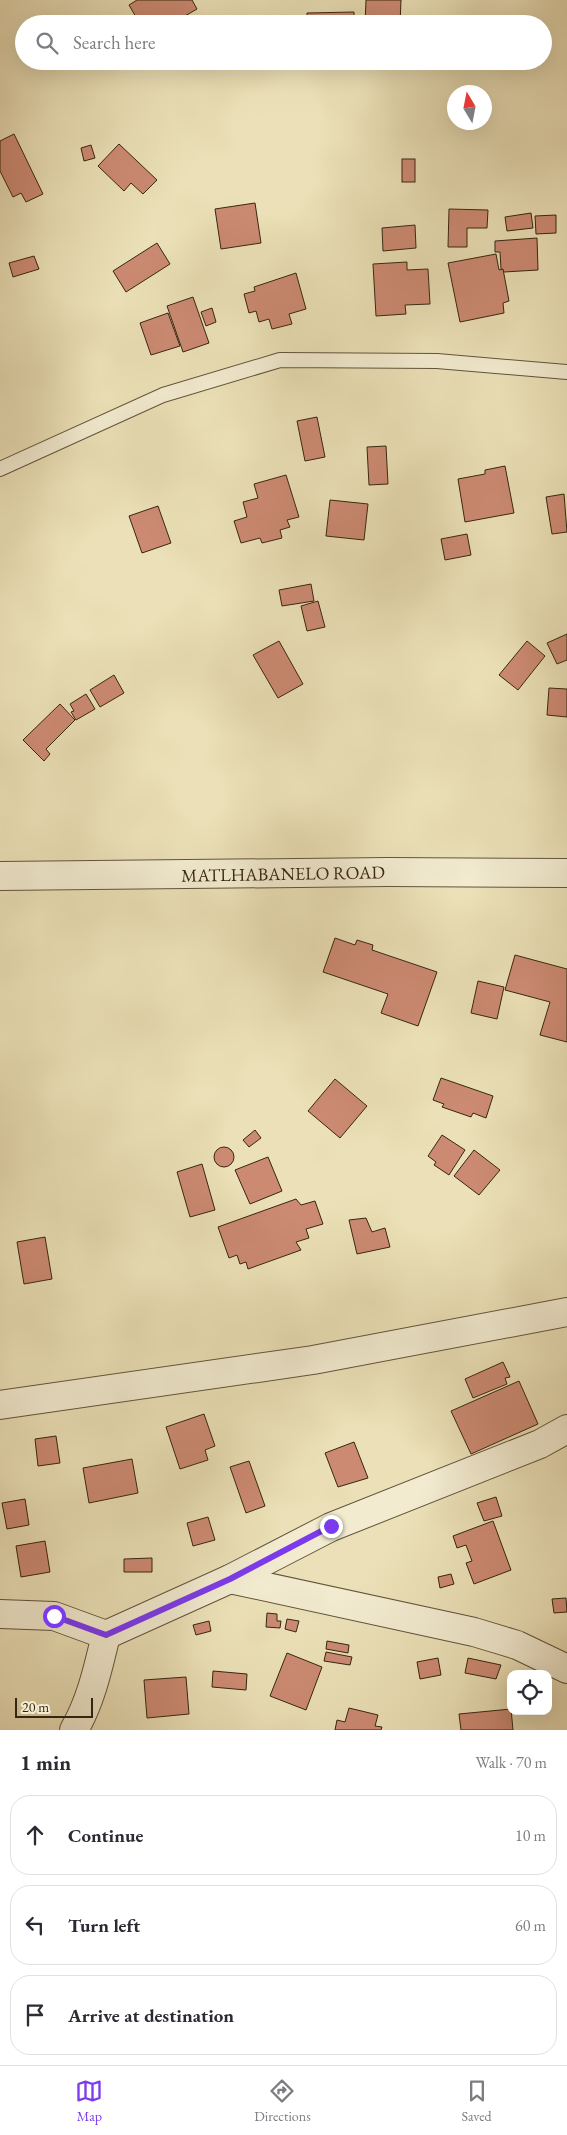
<!DOCTYPE html>
<meta charset="utf-8">
<style>
:root{--surface:#fff;--page:#f7f7f7;--text:#2b2b33;--muted:#7c7c81;--line:#e1e1e2;--accent:#7c3aed}
body{margin:0;font-family:"EB Garamond",serif;background:var(--page);color:var(--text)}
.controls{position:absolute;right:15px;bottom:15px;display:grid;overflow:hidden;border-radius:10px;box-shadow:0 5px 20px #0002}
.controls button{width:45px;height:45px;display:grid;place-items:center;padding:0;border:0;border-bottom:1px solid var(--line);background:var(--surface);color:var(--text);font:25px sans-serif}
.compass{position:absolute;left:447px;top:85px;width:45px;height:45px;border-radius:50%;background:var(--surface);box-shadow:0 5px 20px #0002;rotate:350deg}
.scale{position:absolute;left:15px;bottom:12px;width:78px;box-sizing:border-box;padding-left:5px;border:2px solid #362611;border-top:0;font-size:14px;line-height:18px;white-space:nowrap;color:#362611;-webkit-text-stroke:4px #f2ebd0;paint-order:stroke}
.stop{position:absolute;width:15px;height:15px;margin:-11px;border:4px solid #7c3aed;border-radius:50%;background:#fff}
.stop.end{background:#7c3aed;border-color:#fff;box-shadow:0 1px 5px #0008}
.list{margin:0;padding:0;list-style:none}
h2{display:flex;justify-content:space-between;align-items:center;height:65px;margin:0;padding:0 20px;font-size:21px}
h2 small{font-size:16px;font-weight:400;color:var(--muted)}
.list li{display:grid;grid-template-columns:32px 1fr auto;gap:15px;align-items:center;box-sizing:border-box;height:80px;margin:0 10px 10px;padding:0 10px;border:1px solid var(--line);border-radius:20px}
.list b{display:block;font-size:19px;white-space:nowrap}
.list em{font-size:16px;font-style:normal;color:var(--muted)}
.icon{flex:none;width:28px;height:28px;fill:none;stroke:currentColor;stroke-width:2;stroke-linecap:round;stroke-linejoin:round}
.map{position:relative;flex:none;width:567px;height:1730px;overflow:hidden}
.search{position:absolute;background:var(--surface);box-shadow:0 5px 20px #0002;left:15px;right:15px;top:15px;height:55px;display:flex;align-items:center;gap:12px;box-sizing:border-box;padding:0 18px;border-radius:28px;color:var(--muted);font-size:19px}
.sheet{height:335px;background:var(--surface)}
nav{display:flex;justify-content:space-around;align-items:center;box-sizing:border-box;height:70px;border-top:1px solid var(--line);background:var(--surface);font-size:14px;color:var(--muted)}
nav a{display:grid;justify-items:center;gap:2px}
nav .on{color:var(--accent)}
.map>svg:first-child{display:block}
.building{fill:#cc8a73;stroke:#362611}
.lines{fill:none;stroke-linecap:round;stroke-linejoin:round}
.lane-casing{stroke:#63543a;stroke-width:16}
.street-casing{stroke:#63543a;stroke-width:30}
.lane{stroke:#f2ebd0;stroke-width:14}
.street{stroke:#f2ebd0;stroke-width:28}
.route{stroke:#7c3aed;stroke-width:6}
.labels{text-anchor:middle;stroke-width:4.5;stroke-linejoin:round;paint-order:stroke}
.street-label{font-size:18px;fill:#362611;stroke:#f2ebd0}
</style>
<div class="map">
<svg width="567" height="1730" viewBox="0 0 567 1730">
<rect width="100%" height="100%" fill="#ebe0b7"/>
<filter id="stains"><feTurbulence type="fractalNoise" baseFrequency=".004" numOctaves="4"/><feColorMatrix values="0 0 0 0 .2 0 0 0 0 .09 0 0 0 0 .02 0 0 0 .5 -.17"/></filter>
<radialGradient id="worn" r=".72"><stop offset=".6" stop-color="#630" stop-opacity="0"/><stop offset="1" stop-color="#630" stop-opacity=".3"/></radialGradient>
<g class="building">
<polygon points="137,0 192,0 197,9 171,24 140,24 129,5"/>
<polygon points="366,0 401,0 400,24 365,24"/>
<polygon points="354,12 354,24 307,24 307,13"/>
<polygon points="14,134 43,194 26,202 21,193 13,197 0,171 0,141"/>
<polygon points="119,144 157,180 143,194 131,183 124,191 98,166"/>
<polygon points="91,145 95,158 84,161 81,148"/>
<rect x="402" y="159" width="13" height="23"/>
<polygon points="255,203 261,243 221,249 215,209"/>
<polygon points="449,209 488,210 487,228 467,228 467,247 448,247"/>
<polygon points="531,213 533,228 507,231 505,217"/>
<polygon points="556,215 556,233 536,234 535,216"/>
<polygon points="415,225 416,248 383,251 382,228"/>
<polygon points="537,238 538,270 504,272 501,269 500,252 495,252 495,241"/>
<polygon points="157,243 170,264 126,292 113,271"/>
<polygon points="496,254 499,270 503,269 509,301 503,303 504,313 460,322 448,263"/>
<polygon points="34,256 39,269 13,277 9,263"/>
<polygon points="407,262 407,270 428,269 430,304 405,305 406,314 376,316 373,264"/>
<polygon points="296,273 306,309 289,314 292,324 272,329 269,319 259,322 256,311 249,313 244,294 255,291 254,287"/>
<polygon points="193,297 209,343 183,352 167,306"/>
<polygon points="212,308 216,322 206,326 201,312"/>
<polygon points="168,313 180,346 151,355 140,323"/>
<polygon points="317,417 325,457 305,461 297,421"/>
<polygon points="386,446 388,484 369,485 367,447"/>
<polygon points="505,466 514,513 465,522 458,479 485,474 485,470"/>
<polygon points="286,475 299,517 287,520 290,527 280,530 282,538 262,543 260,538 241,543 234,521 247,517 243,502 258,498 254,484"/>
<polygon points="564,494 567,532 552,534 546,497"/>
<polygon points="330,500 368,504 364,540 326,536"/>
<polygon points="158,506 171,543 142,553 129,516"/>
<polygon points="467,534 471,555 445,560 441,539"/>
<polygon points="311,584 314,601 282,606 279,590"/>
<polygon points="318,601 325,627 307,631 301,606"/>
<polygon points="567,634 567,660 557,664 547,643"/>
<polygon points="279,641 303,684 278,698 253,655"/>
<polygon points="527,641 545,656 518,690 499,675"/>
<polygon points="114,675 124,693 100,707 90,690"/>
<polygon points="549,688 567,689 567,717 547,715"/>
<polygon points="86,694 95,709 76,720 71,712 74,711 70,704"/>
<polygon points="60,704 75,720 46,749 50,754 44,761 23,740"/>
<polygon points="335,938 355,945 357,940 373,945 372,950 437,972 418,1026 381,1013 388,994 323,972"/>
<polygon points="515,955 567,969 567,1042 540,1035 550,1002 505,990"/>
<polygon points="478,981 504,987 497,1019 471,1013"/>
<polygon points="441,1078 493,1096 486,1118 473,1113 471,1117 442,1107 444,1104 433,1100"/>
<polygon points="335,1079 367,1106 340,1138 308,1111"/>
<polygon points="255,1130 261,1138 249,1147 243,1140"/>
<polygon points="442,1135 465,1150 449,1175 434,1165 436,1162 428,1156"/>
<circle cx="224" cy="1157" r="10"/>
<polygon points="474,1150 500,1170 479,1195 454,1176"/>
<polygon points="268,1157 282,1191 250,1204 235,1170"/>
<polygon points="202,1164 215,1210 190,1217 177,1172"/>
<polygon points="296,1199 301,1205 315,1201 323,1224 306,1229 309,1238 296,1242 301,1250 248,1269 246,1262 240,1264 237,1255 229,1258 218,1227"/>
<polygon points="366,1218 372,1232 385,1228 390,1247 357,1254 349,1220"/>
<polygon points="45,1237 52,1279 24,1284 17,1242"/>
<polygon points="503,1362 510,1377 505,1378 507,1384 473,1398 465,1379"/>
<polygon points="519,1381 538,1424 471,1454 451,1411"/>
<polygon points="204,1414 215,1446 205,1450 208,1460 180,1469 166,1427"/>
<polygon points="56,1436 60,1463 38,1466 35,1439"/>
<polygon points="354,1442 368,1478 338,1487 325,1453"/>
<polygon points="132,1459 138,1493 89,1503 83,1468"/>
<polygon points="249,1461 265,1506 246,1513 230,1467"/>
<polygon points="496,1497 502,1516 484,1521 477,1503"/>
<polygon points="25,1499 29,1525 7,1529 2,1503"/>
<polygon points="208,1517 215,1540 193,1546 187,1523"/>
<polygon points="493,1521 511,1570 474,1584 466,1563 472,1561 466,1545 457,1548 453,1536"/>
<polygon points="45,1541 50,1572 21,1577 16,1546"/>
<polygon points="152,1558 152,1572 124,1572 124,1559"/>
<polygon points="451,1574 454,1584 440,1588 438,1577"/>
<polygon points="566,1598 567,1612 554,1613 552,1599"/>
<polygon points="267,1613 277,1614 277,1621 281,1621 280,1628 266,1627"/>
<polygon points="287,1619 299,1621 296,1632 285,1629"/>
<polygon points="209,1621 211,1631 196,1635 193,1625"/>
<polygon points="327,1641 349,1645 348,1653 326,1649"/>
<polygon points="326,1652 352,1657 350,1665 324,1661"/>
<polygon points="287,1653 322,1667 306,1710 270,1696"/>
<polygon points="438,1658 441,1675 420,1679 417,1662"/>
<polygon points="468,1658 501,1665 496,1679 465,1673"/>
<polygon points="213,1671 247,1674 246,1690 212,1687"/>
<polygon points="186,1677 189,1714 147,1718 144,1680"/>
<polygon points="349,1708 378,1715 375,1726 382,1727 381,1730 335,1730 337,1720 345,1722"/>
<polygon points="511,1709 513,1730 461,1730 459,1714"/>
</g>
<g class="lines">
<defs>
<polyline id="lane" points="0,469 163,395 280,360 437,361 567,372"/>
<g id="street">
<polyline points="0,876 388,872 567,873"/>
<polyline points="0,1405 313,1360 567,1312"/>
<polyline points="230,1579 474,1632 517,1645 567,1669"/>
<polyline points="0,1614 54,1616 106,1635"/>
<path d="M74,1730C91,1701 98,1668 106,1635L230,1579L331,1527L540,1444L567,1429"/>
</g>
</defs>
<use href="#lane" class="lane-casing"/>
<use href="#street" class="street-casing"/>
<use href="#lane" class="lane"/>
<use href="#street" class="street"/>
</g>
<g class="lines">
<polyline class="route" points="54,1616 106,1635 230,1579 331,1526"/>
</g>
<g class="labels">
<g class="street-label">
<text transform="translate(283 874) rotate(-1)" y="6">MATLHABANELO ROAD</text>
</g>
</g>
<rect width="100%" height="100%" filter="url(#stains)"/>
<rect width="100%" height="100%" fill="url(#worn)"/>
</svg>
<div class="controls">
<button><svg class="icon" aria-label="locate" viewBox="0 0 24 24"><circle cx="12" cy="12" r="6"/><path d="M12 2v4M12 18v4M2 12h4M18 12h4"/></svg></button>
</div>
<svg class="compass" viewBox="-18 -18 36 36"><path d="M0-13l5 13h-10z" fill="#e53935"/><path d="M0 13l5-13h-10z" fill="#7c7c81"/></svg>
<div class="scale">20 m</div>
<div class="stop" style="left:54px;top:1616px"></div>
<div class="stop end" style="left:331px;top:1526px"></div>
<div class="search"><svg class="icon" aria-label="search" viewBox="0 0 24 24"><circle cx="10" cy="10" r="6"/><path d="M15 15l6 6"/></svg>Search here</div>
</div>
<section class="sheet">
<h2>1 min<small>Walk · 70 m</small></h2>
<ul class="list">
<li><svg class="icon" aria-label="ahead" viewBox="0 0 24 24"><path d="M12 20V5M6 11l6-6 6 6"/></svg><div><b>Continue</b></div><em>10 m</em></li>
<li><svg class="icon" aria-label="left" viewBox="0 0 24 24"><path d="M17 20v-9H6M10 6l-5 5 5 5"/></svg><div><b>Turn left</b></div><em>60 m</em></li>
<li><svg class="icon" aria-label="arrive" viewBox="0 0 24 24"><path d="M6 21V4h12l-3 4 3 4H6"/></svg><div><b>Arrive at destination</b></div></li>
</ul>
</section>
<nav>
<a class="on"><svg class="icon" aria-label="map" viewBox="0 0 24 24"><path d="M3 6l6-2 6 2 6-2v14l-6 2-6-2-6 2zM9 4v14M15 6v14"/></svg>Map</a>
<a><svg class="icon" aria-label="directions" viewBox="0 0 24 24"><path d="M12 3l9 9-9 9-9-9zM9 14v-3h6M13 9l2 2-2 2"/></svg>Directions</a>
<a><svg class="icon" aria-label="saved" viewBox="0 0 24 24"><path d="M7 4h10v16l-5-4-5 4z"/></svg>Saved</a>
</nav>
